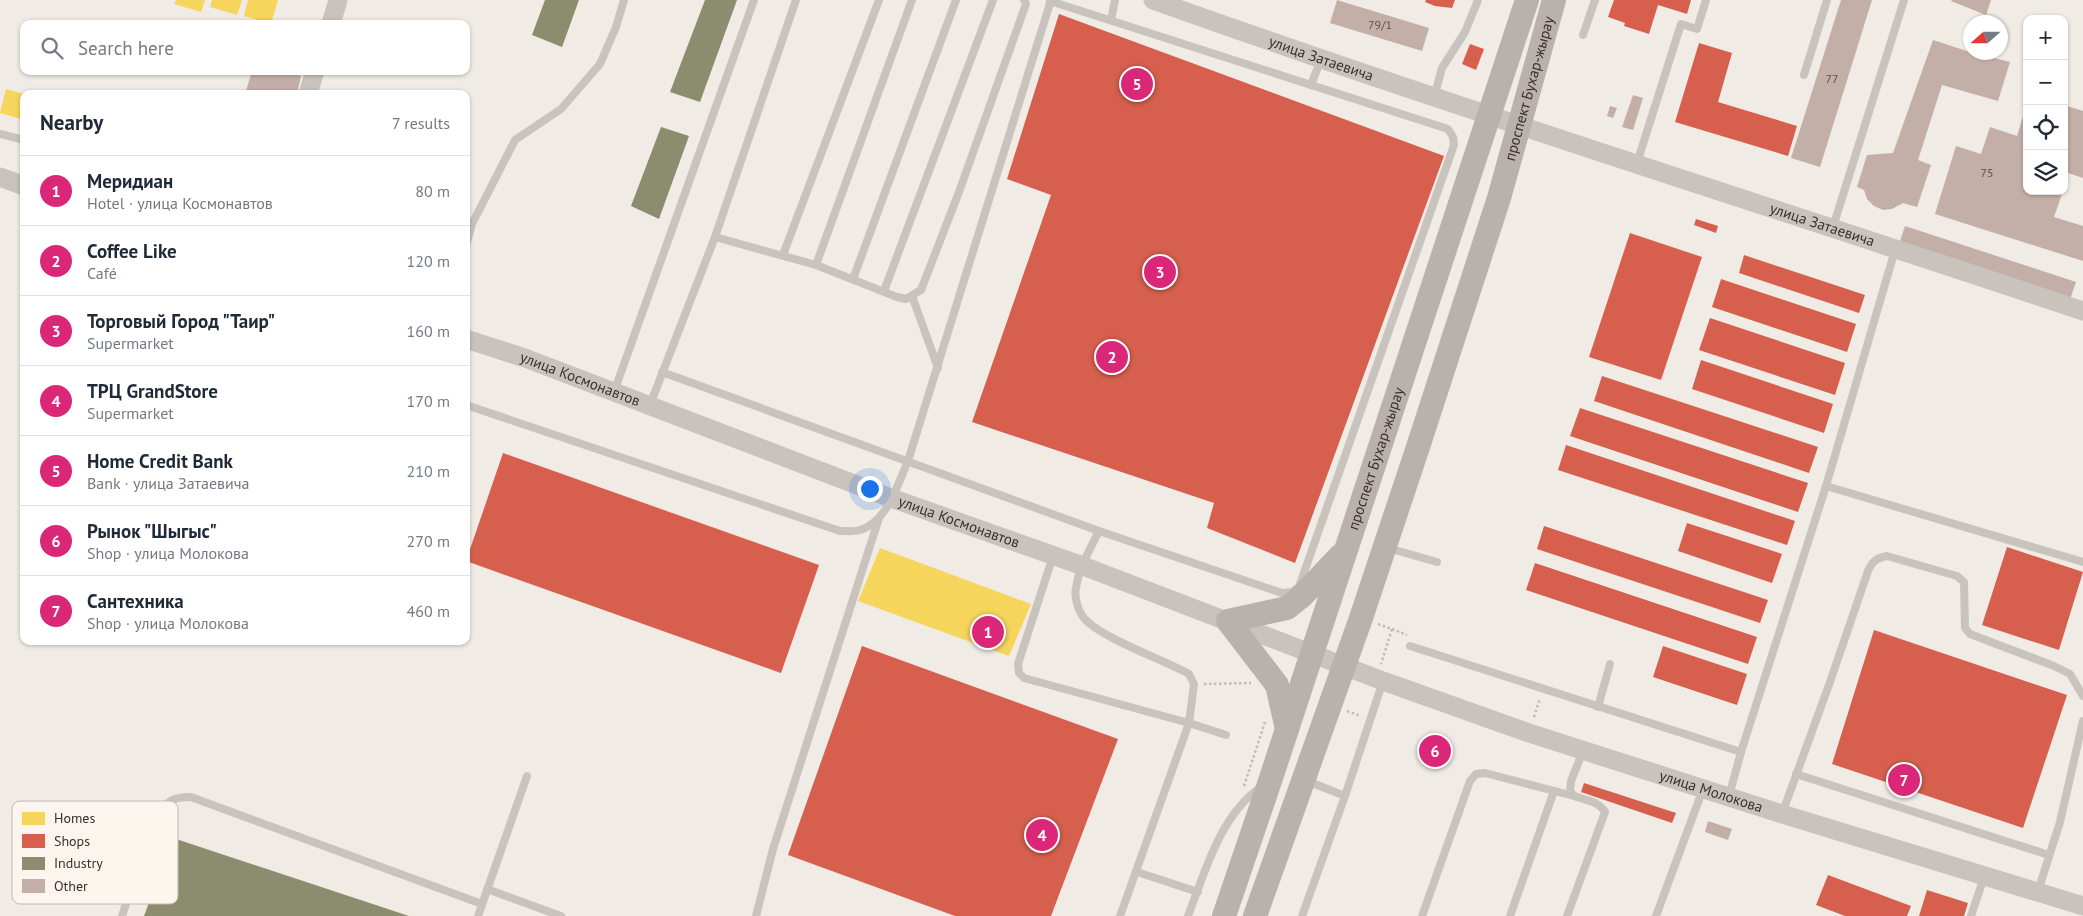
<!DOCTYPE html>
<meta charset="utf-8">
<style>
:root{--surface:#fff;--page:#f2f2f3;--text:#1f2937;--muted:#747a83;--line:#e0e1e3;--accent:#db2777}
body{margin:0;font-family:"PT Sans",sans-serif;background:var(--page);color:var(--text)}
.controls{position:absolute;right:15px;top:15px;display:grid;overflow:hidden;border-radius:10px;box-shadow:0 1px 4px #0004}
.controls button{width:45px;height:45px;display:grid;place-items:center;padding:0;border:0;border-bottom:1px solid var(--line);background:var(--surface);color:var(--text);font:25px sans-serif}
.compass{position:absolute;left:1963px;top:15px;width:45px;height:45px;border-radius:50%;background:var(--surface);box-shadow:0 1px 4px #0004;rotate:249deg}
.you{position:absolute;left:869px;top:488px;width:18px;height:18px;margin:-12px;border:4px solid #fff;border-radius:50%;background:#1a73e8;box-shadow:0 0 0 8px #1a73e833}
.badge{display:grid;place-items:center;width:32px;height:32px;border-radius:50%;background:var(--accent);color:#fff;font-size:16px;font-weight:700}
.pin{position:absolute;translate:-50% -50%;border:2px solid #fff;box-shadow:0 1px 5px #0006}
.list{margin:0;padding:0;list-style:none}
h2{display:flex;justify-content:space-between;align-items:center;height:65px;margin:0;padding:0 20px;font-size:21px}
h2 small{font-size:16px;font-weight:400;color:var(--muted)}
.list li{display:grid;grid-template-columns:32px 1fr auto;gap:15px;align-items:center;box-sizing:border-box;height:70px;padding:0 20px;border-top:1px solid var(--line)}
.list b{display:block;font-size:19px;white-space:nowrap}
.list p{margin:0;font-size:16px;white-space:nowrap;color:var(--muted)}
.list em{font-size:16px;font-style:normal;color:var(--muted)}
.icon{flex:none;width:28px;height:28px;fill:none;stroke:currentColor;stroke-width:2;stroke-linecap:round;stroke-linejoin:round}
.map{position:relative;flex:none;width:2083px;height:916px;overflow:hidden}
.search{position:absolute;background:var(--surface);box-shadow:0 1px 4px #0004;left:20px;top:20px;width:450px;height:55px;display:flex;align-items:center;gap:12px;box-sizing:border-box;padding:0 18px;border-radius:10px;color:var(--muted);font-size:19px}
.panel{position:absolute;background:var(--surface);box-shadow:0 1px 4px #0004;left:20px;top:90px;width:450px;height:555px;border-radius:10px}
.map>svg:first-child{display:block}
.homes{fill:#f6d55c}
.shops{fill:#d6604d}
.industry{fill:#8c8c6e}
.building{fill:#c3afa7}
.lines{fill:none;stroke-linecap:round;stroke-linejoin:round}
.path{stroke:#c2bbb6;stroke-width:2.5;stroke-dasharray:2.5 2.5;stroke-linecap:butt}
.service{stroke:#c9c3be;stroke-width:8}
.tertiary{stroke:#c9c3be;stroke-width:19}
.primary{stroke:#b8b1ad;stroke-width:24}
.labels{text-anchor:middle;stroke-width:5;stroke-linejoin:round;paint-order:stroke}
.number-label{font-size:12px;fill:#5d504a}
.street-label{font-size:15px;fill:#3b302b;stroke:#fbf5ee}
.key{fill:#fbf5ee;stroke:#c1bab4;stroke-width:1}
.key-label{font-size:14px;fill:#3b302b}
</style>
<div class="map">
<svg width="2083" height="916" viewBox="0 0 2083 916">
<rect width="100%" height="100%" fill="#f0ebe5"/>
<g class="homes">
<polygon points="176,0 205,0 201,12 174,4"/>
<polygon points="212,0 242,0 237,15 210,7"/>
<polygon points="248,0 278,0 271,24 244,16"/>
<polygon points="6,89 24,94 24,120 0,113"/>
<polygon points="880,548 1031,604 1009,656 858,601"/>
</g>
<g class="shops">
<polygon points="1426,0 1455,0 1452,8 1435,6 1425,2"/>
<polygon points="1614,0 1691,0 1687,14 1658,5 1649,34 1624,26 1625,23 1608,17"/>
<polygon points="1059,14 1444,156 1295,563 1207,528 1214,503 972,422 1051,195 1007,179"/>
<polygon points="1699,43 1732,53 1718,102 1797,126 1788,156 1675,122"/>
<polygon points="1470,44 1484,49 1476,70 1462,64"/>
<polygon points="1696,219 1718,226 1716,233 1694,225"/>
<polygon points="1630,233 1702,257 1661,380 1589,357"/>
<polygon points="1744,255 1865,295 1859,313 1739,273"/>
<polygon points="1721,279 1856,324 1847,352 1712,307"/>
<polygon points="1710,318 1845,363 1835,395 1699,350"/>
<polygon points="1701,360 1833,404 1824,433 1692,389"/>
<polygon points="1602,376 1818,447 1809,473 1594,401"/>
<polygon points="1580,408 1808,483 1798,512 1570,436"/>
<polygon points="1566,445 1795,521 1787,545 1558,470"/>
<polygon points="503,453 819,565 781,673 466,561"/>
<polygon points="1687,523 1782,554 1772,583 1678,551"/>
<polygon points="1544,526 1768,600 1760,623 1537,549"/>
<polygon points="2007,547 2083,572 2059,650 1982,625"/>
<polygon points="1535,563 1757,637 1748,664 1526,590"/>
<polygon points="1874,630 2067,695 2023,828 1832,764"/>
<polygon points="862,646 1118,739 1051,916 955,916 788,855"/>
<polygon points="1663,646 1747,674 1737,705 1653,677"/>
<polygon points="1584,783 1676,813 1672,823 1581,792"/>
<polygon points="1828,875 1911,906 1907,916 1845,916 1816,905"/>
<polygon points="1927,890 1968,903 1964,916 1919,916"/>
</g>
<g class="industry">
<polygon points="545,0 579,0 562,47 532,35"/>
<polygon points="705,0 737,0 700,102 670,92"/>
<polygon points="661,127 689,136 659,219 631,206"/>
<polygon points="173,838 409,916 144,916"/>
</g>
<g class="building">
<polygon points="1337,0 1429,28 1422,51 1330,23"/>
<polygon points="1841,0 1872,0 1820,167 1791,158"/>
<polygon points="1952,0 1991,0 1986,15 1951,1"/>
<polygon points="1933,40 1970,52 2010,62 1998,101 1942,85 1918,160 1931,165 1917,207 1903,203 1892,209 1883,210 1874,206 1867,199 1864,190 1857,187 1867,155 1893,153"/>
<polygon points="252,71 286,71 301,76 297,94 245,94"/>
<polygon points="1633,95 1643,98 1633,130 1622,127"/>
<polygon points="2064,105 2083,111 2083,178 2068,173 2065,185"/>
<polygon points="1610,106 1617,108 1613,118 1607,116"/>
<polygon points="2026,107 2027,191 2063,191 2054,217 2083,226 2083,261 1935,214 1956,146 1981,154 1990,127 2017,136"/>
<polygon points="1905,226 2076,282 2069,302 1898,247"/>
<polygon points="1708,821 1732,829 1728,840 1705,832"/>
</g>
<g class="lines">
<g class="path">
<polyline points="1378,624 1392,629 1381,664"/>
<polyline points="1392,629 1407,635"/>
<polyline points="1204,684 1251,683"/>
<polyline points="1347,711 1361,716"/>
<polyline points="1534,717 1540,698"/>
<polyline points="1244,786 1265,722"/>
</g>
<g class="service">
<path d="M1050,1L1448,129L1453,137L1454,145L1299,587L1292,592L1282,593L1099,531C1090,549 1079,568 1076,588C1074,597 1078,611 1084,618C1099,637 1164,660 1189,674L1194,684L1189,723L1120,916"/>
<polyline points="1111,20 1115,0"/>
<polyline points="1583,35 1595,0"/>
<polyline points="1804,75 1827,0"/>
<polyline points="1311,85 1321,59"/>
<polyline points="1434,97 1442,68 1465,32 1478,0"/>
<polyline points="0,134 24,140"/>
<polyline points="1637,163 1681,24 1697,29 1706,0"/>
<polyline points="1833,227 1904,0"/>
<polyline points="715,237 816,265 897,297 906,299 921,290 959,192 1026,4 1024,0"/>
<polyline points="466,246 472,224 515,140 561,109 600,64 616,27 624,0"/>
<polyline points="783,255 879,0"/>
<polyline points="816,265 912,0"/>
<polyline points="853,279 956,0"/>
<polyline points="884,291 993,0"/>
<polyline points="912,296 938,368"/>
<polyline points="662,372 1099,531"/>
<polyline points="614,392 754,0"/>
<path d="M466,405L840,531C846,531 854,532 860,530C887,522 898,484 908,461L1051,0"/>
<polyline points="650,405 715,237 796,0"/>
<polyline points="1826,486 2083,562"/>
<polyline points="1388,548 1437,562"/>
<polyline points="1053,556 1018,664 1019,673 1024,678 1189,723 1226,735"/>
<polyline points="1410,646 1741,752 1826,486 1895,250"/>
<polyline points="1598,707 1610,664"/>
<polyline points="1796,774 2049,855"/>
<polyline points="1305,780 1345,796"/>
<polyline points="1729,796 1741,752"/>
<path d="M1782,814L1830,682L1868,571C1872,562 1876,558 1887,556L1957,576L1964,582L1965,628L1970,634L2054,666L2070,674L2083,696"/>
<polyline points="1137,872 1198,892"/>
<polyline points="487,889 561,916"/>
<polyline points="2038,891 2060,822 2083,721"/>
<path d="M122,916L156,814C169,801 172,797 191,797L482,904"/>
<polyline points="478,916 527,776"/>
<polyline points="756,916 773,849 879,518"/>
<path d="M1188,916C1205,872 1220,815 1261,787"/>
<polyline points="1302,916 1345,796 1383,681"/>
<polyline points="1422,916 1470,781 1476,774 1485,773 1574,796"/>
<polyline points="1510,916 1554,791"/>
<path d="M1567,916L1605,812C1599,801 1585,800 1574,796L1570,791L1571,781L1583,751"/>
<polyline points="1656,916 1703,789"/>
<polyline points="1971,916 1984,877"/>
</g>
<g class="tertiary">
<path id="s1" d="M1153,0C1461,110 1773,207 2083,311"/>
<polyline points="331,24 338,0"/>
<polyline points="308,94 315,71"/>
<polyline points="0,177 24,186"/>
<path id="s2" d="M466,339L525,358L891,498L1083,566L1383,681L1529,733L1782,814L2083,906"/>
</g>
<g class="primary">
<polyline points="1287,729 1277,685 1228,621 1287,608 1302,596 1341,555"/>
<path id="s3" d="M1224,916L1270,781L1527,0"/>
<path id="s4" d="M1255,916L1361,618L1417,450L1499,198L1554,0"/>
</g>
</g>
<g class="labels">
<g class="number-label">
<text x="1380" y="29">79/1</text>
<text x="1832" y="83">77</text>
<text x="1987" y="177">75</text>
</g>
<g class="street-label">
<text dy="5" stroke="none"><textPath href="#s1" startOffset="178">улица Затаевича</textPath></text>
<text dy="5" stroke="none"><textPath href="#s4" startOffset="872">проспект Бухар-жырау</textPath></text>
<text dy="5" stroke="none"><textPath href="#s1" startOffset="706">улица Затаевича</textPath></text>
<text dy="5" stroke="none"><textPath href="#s2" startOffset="121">улица Космонавтов</textPath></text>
<text dy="5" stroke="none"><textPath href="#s3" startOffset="482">проспект Бухар-жырау</textPath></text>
<text dy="5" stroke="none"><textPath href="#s2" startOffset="526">улица Космонавтов</textPath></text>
<text dy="5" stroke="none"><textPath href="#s2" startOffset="1325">улица Молокова</textPath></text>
</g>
</g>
<rect x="12" y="801" width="166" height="103" rx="8" class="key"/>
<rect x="22" y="812" width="23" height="13" fill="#f6d55c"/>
<rect x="22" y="834" width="23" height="14" fill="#d6604d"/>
<rect x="22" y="857" width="23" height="13" fill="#8c8c6e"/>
<rect x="22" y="879" width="23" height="14" fill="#c3afa7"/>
<g class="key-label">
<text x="54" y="823">Homes</text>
<text x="54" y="846">Shops</text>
<text x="54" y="868">Industry</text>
<text x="54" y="891">Other</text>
</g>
</svg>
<div class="controls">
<button>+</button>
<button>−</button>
<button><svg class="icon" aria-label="locate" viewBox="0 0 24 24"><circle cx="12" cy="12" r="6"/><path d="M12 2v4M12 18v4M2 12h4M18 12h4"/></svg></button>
<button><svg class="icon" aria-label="layers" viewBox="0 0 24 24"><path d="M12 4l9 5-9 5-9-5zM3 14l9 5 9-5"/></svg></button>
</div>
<svg class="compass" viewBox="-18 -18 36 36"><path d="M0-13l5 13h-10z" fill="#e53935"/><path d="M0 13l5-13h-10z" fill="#747a83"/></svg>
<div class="you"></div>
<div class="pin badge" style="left:988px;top:632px">1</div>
<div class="pin badge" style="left:1112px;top:357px">2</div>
<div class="pin badge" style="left:1160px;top:272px">3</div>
<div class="pin badge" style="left:1042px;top:835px">4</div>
<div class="pin badge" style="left:1137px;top:84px">5</div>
<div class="pin badge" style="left:1435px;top:751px">6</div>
<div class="pin badge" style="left:1904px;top:780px">7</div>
<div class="search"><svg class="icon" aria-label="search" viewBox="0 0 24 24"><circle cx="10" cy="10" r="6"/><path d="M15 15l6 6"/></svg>Search here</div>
<section class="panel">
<h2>Nearby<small>7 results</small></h2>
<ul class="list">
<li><span class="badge">1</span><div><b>Меридиан</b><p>Hotel · улица Космонавтов</p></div><em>80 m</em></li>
<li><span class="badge">2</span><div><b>Coffee Like</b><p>Café</p></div><em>120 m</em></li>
<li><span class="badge">3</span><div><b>Торговый Город &quot;Таир&quot;</b><p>Supermarket</p></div><em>160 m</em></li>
<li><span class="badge">4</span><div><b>ТРЦ GrandStore</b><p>Supermarket</p></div><em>170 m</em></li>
<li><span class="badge">5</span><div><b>Home Credit Bank</b><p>Bank · улица Затаевича</p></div><em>210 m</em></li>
<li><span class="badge">6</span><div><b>Рынок &quot;Шыгыс&quot;</b><p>Shop · улица Молокова</p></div><em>270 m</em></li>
<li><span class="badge">7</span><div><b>Сантехника</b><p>Shop · улица Молокова</p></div><em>460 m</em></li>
</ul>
</section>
</div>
